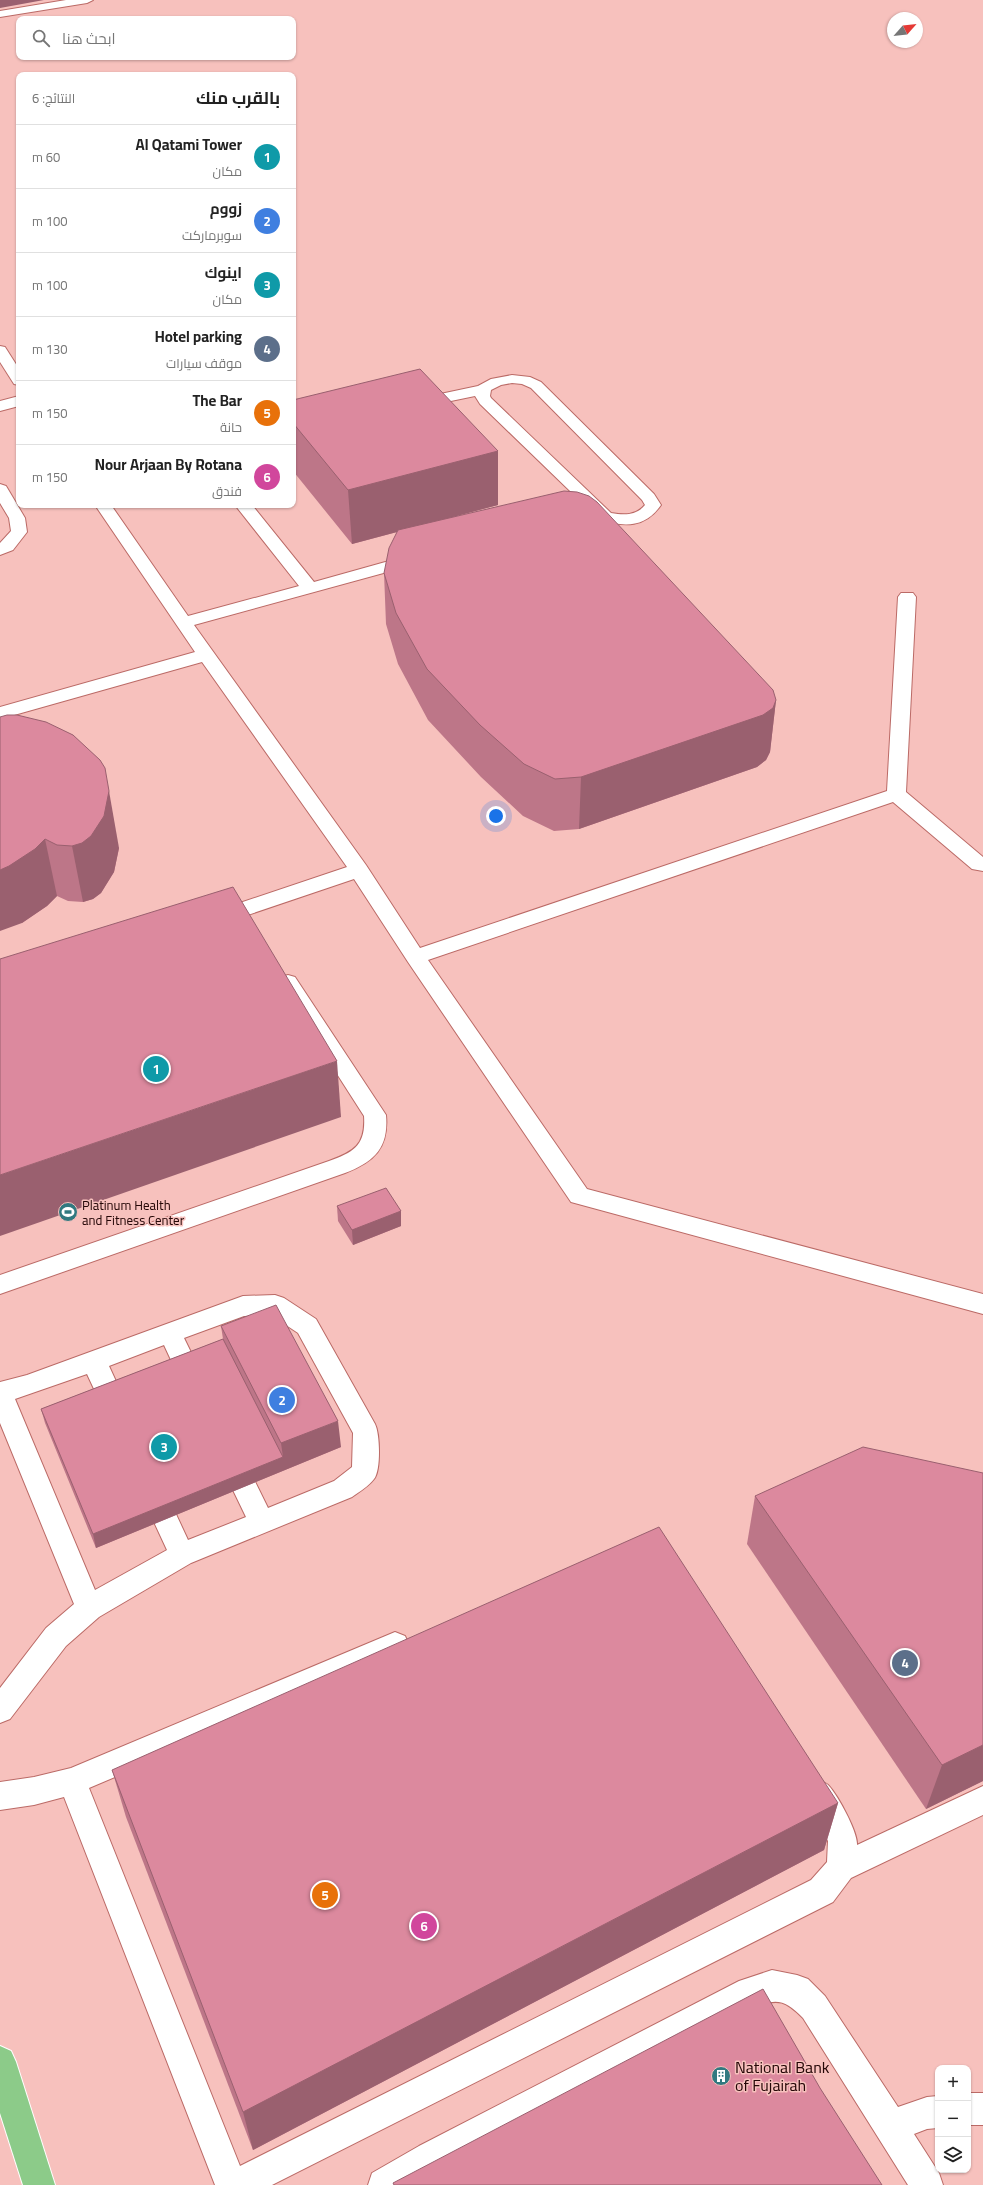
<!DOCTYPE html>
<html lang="ar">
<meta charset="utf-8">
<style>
:root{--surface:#fff;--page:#f2f2f2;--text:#222;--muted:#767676;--line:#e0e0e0;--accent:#317980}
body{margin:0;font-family:Georgia,Cairo,serif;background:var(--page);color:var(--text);direction:rtl}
.controls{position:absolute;right:12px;bottom:12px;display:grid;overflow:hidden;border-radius:8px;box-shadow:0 1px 3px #0004}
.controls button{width:36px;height:36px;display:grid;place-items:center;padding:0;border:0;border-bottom:1px solid var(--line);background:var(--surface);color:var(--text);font:20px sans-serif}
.compass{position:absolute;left:887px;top:12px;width:36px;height:36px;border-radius:50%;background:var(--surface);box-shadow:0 1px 3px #0004;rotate:63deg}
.you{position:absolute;left:496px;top:816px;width:14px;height:14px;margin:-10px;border:3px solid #fff;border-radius:50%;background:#1a73e8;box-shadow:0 0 0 6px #1a73e833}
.badge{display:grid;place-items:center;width:26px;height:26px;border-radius:50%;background:var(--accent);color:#fff;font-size:13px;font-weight:700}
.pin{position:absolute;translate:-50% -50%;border:2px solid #fff;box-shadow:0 1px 4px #0006}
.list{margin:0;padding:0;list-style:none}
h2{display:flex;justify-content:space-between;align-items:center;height:52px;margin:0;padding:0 16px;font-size:17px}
h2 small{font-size:13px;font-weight:400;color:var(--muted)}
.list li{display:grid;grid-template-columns:26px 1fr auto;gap:12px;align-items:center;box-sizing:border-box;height:64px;padding:0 16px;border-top:1px solid var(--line)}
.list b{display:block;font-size:15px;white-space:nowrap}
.list p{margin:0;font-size:13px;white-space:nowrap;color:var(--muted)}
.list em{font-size:13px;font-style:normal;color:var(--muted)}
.icon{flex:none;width:22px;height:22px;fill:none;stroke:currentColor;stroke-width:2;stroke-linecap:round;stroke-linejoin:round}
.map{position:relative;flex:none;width:983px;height:2185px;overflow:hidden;direction:ltr}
.search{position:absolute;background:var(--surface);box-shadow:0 1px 3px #0004;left:16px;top:16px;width:280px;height:44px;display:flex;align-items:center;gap:10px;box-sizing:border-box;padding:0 14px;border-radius:8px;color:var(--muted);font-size:15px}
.panel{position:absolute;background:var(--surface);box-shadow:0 1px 3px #0004;left:16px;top:72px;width:280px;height:436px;border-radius:8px;direction:rtl}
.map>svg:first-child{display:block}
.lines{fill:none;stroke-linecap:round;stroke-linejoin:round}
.minor-casing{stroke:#bb6a66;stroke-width:2}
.highway-casing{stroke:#fff;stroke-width:2}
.minor{fill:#fff;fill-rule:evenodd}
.highway{fill:#8ccb89;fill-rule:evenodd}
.wall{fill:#bd7688}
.shaded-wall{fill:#9a606f}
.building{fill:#dc899e;stroke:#9a606f}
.labels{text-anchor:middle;stroke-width:3;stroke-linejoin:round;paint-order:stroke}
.poi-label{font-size:13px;fill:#250707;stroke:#f7c1bd;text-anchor:start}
.near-poi-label{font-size:16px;fill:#250707;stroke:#f7c1bd;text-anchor:start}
</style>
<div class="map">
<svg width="983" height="2185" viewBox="0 0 983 2185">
<rect width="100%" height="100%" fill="#f7c1bd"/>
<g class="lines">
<defs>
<g id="minor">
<polygon points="66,0 93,0 87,3 0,17 0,11"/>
<polygon points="0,346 5,347 19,369 19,385 14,384 0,362"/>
<path d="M512,375L530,377L541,382L654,494L661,505C645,528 625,527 600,520L480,404L475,396L417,408L412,406L409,403L412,400L478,386L491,379ZM512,383L522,384L531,388L642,500L645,505C636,516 624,515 611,513L491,398L490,396L491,390L501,385Z"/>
<polygon points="19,396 19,406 0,411 0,401"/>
<polygon points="0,484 6,486 25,518 27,532 13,550 0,555 0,543 11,531 9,518 0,503"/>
<polygon points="95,505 111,505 188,616 299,586 235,505 252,505 314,582 414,554 420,555 422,559 420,563 194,625 366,865 420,948 887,791 898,597 901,593 913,593 916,597 906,792 983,857 983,871 972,869 893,802 428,960 587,1189 983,1294 983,1314 571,1202 408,962 354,879 224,923 217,925 210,923 207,918 210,913 347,867 202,662 0,719 0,707 195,652"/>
<path d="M288,975L295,977L386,1115C389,1148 374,1162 345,1173L0,1294V1275L329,1161C354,1152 366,1145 364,1116L278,982L281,977Z"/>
<path d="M275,1295L284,1298L316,1319L375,1424C380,1434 381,1470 374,1479C369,1486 359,1492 352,1497L191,1563L99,1617L66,1646L10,1719L0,1723V1688L46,1628L74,1604L0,1423V1382L27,1375L243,1296ZM271,1315L298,1333L353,1433L352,1467L334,1481L268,1508L241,1453L232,1450L223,1453L219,1461L246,1517L188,1540L162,1484L153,1481L144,1484L140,1492L167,1550L95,1590L15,1399L87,1374L108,1419L117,1423L126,1419L130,1412L109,1366L164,1345L184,1388L193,1391L202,1388L205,1381L184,1338L244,1316Z"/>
<path d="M395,1632L405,1636L409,1645L405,1654L89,1788L240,2166L811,1880L827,1862L828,1841L804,1794L808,1784L818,1780C822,1782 827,1783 829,1786C838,1796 858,1832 857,1845L983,1786V1815L851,1878L833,1902L272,2185H215L64,1797L34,1805L0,1810V1782L34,1777L71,1768Z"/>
<path d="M772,1970L797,1975L808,1979L825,1996L898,2107L927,2097L938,2096V2128L927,2129L914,2134L939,2173L943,2185H908L803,2018C786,2001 779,1998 756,2006L443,2170L423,2182L421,2185H368L372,2173L419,2146L739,1981Z"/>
<rect x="968" y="2093" width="15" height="32"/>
</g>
<polygon id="highway" points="0,2046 11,2051 16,2062 55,2185 23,2185 0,2113"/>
</defs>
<use href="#minor" class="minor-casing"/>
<use href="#highway" class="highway-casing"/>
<use href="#minor" class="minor"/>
<use href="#highway" class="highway"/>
</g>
<g class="wall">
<polygon points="293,400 498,451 498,505 456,516 776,700 770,752 766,760 757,767 579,829 554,831 523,816 481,777 428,720 398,664 386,624 384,573 397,532 352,544 293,471"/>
<polygon points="0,717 119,848 114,872 101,893 93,899 83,902 68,901 57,896 47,906 22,923"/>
<polygon points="337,1206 401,1211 401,1226 353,1245 338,1221"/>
<polygon points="221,1326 341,1447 96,1548 45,1423 41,1409 223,1339"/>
<polygon points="983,1473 983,1781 926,1809 747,1544 755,1496"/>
<polygon points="112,1770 838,1803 824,1850 253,2150 126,1817"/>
</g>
<g class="shaded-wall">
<polygon points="0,0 44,0 0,8"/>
<polygon points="498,451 498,505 352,544 348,490"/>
<polygon points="776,700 770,752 766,760 757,767 579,829 581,777"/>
<polygon points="109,791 119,848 114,872 101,893 93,899 83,902 72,846"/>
<polygon points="45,839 57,896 47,906 22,923 0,931 0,870"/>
<polygon points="337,1061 341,1117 0,1236 0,1175"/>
<polygon points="401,1211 401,1226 353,1245 352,1230"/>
<polygon points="338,1421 341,1447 96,1548 93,1534 283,1457 281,1443"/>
<polygon points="983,1745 983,1781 926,1809 942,1765"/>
<polygon points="838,1803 824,1850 253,2150 243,2112"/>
</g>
<g class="building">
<polygon points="420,369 498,451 348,490 293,423 293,400"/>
<polygon points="564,491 577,492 589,496 597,502 773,690 776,700 773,708 763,715 581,777 555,779 524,764 480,725 427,669 396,613 384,573 389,548 398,530"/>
<polygon points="7,715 17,715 46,722 73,735 100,760 105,768 109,791 104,816 91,836 82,843 72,846 57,845 45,839 35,849 9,866 0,870 0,717"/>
<polygon points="233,887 337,1061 0,1175 0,959"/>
<polygon points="386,1188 401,1211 352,1230 337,1206"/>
<polygon points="276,1305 338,1421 281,1443 221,1326"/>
<polygon points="223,1339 283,1457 93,1534 41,1409"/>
<polygon points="863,1447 983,1473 983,1745 942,1765 755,1496"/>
<polygon points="659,1527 838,1803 243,2112 112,1770"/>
<polygon points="763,1989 820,2088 882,2185 394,2185 393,2183"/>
</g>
<defs>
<symbol id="stadium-disc" viewBox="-11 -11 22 22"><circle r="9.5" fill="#317980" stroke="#f7c1bd"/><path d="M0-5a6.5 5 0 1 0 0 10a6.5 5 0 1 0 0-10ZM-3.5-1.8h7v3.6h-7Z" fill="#fff"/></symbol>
<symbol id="building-disc" viewBox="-11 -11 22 22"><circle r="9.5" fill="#317980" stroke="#f7c1bd"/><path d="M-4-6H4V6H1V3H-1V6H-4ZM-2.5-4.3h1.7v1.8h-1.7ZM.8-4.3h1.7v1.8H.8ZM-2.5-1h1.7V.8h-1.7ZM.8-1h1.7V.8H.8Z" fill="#fff"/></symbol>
</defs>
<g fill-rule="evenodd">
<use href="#stadium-disc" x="57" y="1201" width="22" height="22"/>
<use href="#building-disc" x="710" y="2065" width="22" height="22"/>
</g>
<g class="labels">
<g class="poi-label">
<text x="82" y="1210">Platinum Health<tspan x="82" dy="15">and Fitness Center</tspan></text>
</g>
<g class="near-poi-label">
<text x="735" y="2073">National Bank<tspan x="735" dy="18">of Fujairah</tspan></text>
</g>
</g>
</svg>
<div class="controls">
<button>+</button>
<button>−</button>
<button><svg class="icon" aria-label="layers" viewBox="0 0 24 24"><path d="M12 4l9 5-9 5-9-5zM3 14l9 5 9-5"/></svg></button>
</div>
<svg class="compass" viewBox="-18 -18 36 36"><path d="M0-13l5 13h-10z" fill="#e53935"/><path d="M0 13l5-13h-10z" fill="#767676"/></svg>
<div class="you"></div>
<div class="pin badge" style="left:156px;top:1069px;background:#0f9aa8">1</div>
<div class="pin badge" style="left:282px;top:1400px;background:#3f7fe0">2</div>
<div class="pin badge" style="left:164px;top:1447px;background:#0f9aa8">3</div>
<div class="pin badge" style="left:905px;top:1663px;background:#5c6f8a">4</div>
<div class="pin badge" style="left:325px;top:1895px;background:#e8710a">5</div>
<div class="pin badge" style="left:424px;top:1926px;background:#d1479c">6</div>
<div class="search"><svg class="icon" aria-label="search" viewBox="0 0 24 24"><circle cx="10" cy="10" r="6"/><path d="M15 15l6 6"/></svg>ابحث هنا</div>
<section class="panel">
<h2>بالقرب منك<small>النتائج: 6</small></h2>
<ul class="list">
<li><span class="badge" style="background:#0f9aa8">1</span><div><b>Al Qatami Tower</b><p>مكان</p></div><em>60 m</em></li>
<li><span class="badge" style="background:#3f7fe0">2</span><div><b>زووم</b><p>سوبرماركت</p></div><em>100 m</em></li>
<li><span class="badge" style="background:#0f9aa8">3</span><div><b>اينوك</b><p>مكان</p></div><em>100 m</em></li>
<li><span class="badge" style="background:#5c6f8a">4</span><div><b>Hotel parking</b><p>موقف سيارات</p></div><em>130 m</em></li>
<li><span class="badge" style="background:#e8710a">5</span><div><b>The Bar</b><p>حانة</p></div><em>150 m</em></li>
<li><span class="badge" style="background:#d1479c">6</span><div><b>Nour Arjaan By Rotana</b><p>فندق</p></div><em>150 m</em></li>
</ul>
</section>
</div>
